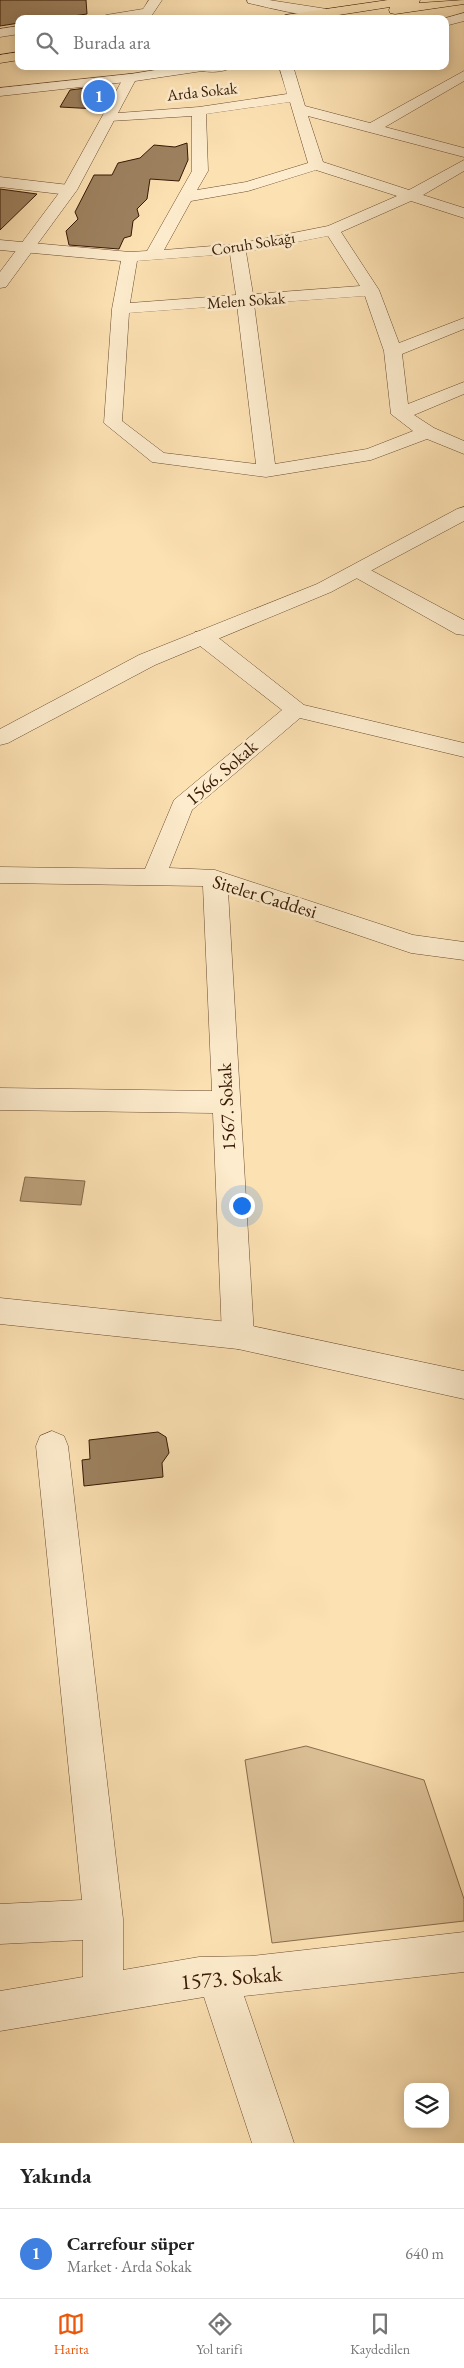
<!DOCTYPE html>
<html lang="tr">
<meta charset="utf-8">
<style>
:root{--surface:#fff;--page:#f6f6f6;--text:#222;--muted:#767676;--line:#e0e0e0;--accent:#ea580c}
body{margin:0;font-family:"EB Garamond",serif;background:var(--page);color:var(--text)}
.controls{position:absolute;right:15px;bottom:15px;display:grid;overflow:hidden;border-radius:10px;box-shadow:0 2px 12px #0003}
.controls button{width:45px;height:45px;display:grid;place-items:center;padding:0;border:0;border-bottom:1px solid var(--line);background:var(--surface);color:var(--text);font:25px sans-serif}
.you{position:absolute;left:241px;top:1205px;width:18px;height:18px;margin:-12px;border:4px solid #fff;border-radius:50%;background:#1a73e8;box-shadow:0 0 0 8px #1a73e833}
.badge{display:grid;place-items:center;width:32px;height:32px;border-radius:50%;background:var(--accent);color:#fff;font-size:16px;font-weight:700}
.pin{position:absolute;translate:-50% -50%;border:2px solid #fff;box-shadow:0 1px 5px #0006}
.list{margin:0;padding:0;list-style:none}
h2{display:flex;justify-content:space-between;align-items:center;height:65px;margin:0;padding:0 20px;font-size:21px}
h2 small{font-size:16px;font-weight:400;color:var(--muted)}
.list li{display:grid;grid-template-columns:32px 1fr auto;gap:15px;align-items:center;box-sizing:border-box;height:90px;padding:0 20px;border-top:1px solid var(--line)}
.list b{display:block;font-size:19px;white-space:nowrap}
.list p{margin:0;font-size:16px;white-space:nowrap;color:var(--muted)}
.list em{font-size:16px;font-style:normal;color:var(--muted)}
.icon{flex:none;width:28px;height:28px;fill:none;stroke:currentColor;stroke-width:2;stroke-linecap:round;stroke-linejoin:round}
.map{position:relative;flex:none;width:464px;height:2143px;overflow:hidden}
.search{position:absolute;background:var(--surface);box-shadow:0 2px 12px #0003;left:15px;right:15px;top:15px;height:55px;display:flex;align-items:center;gap:12px;box-sizing:border-box;padding:0 18px;border-radius:10px;color:var(--muted);font-size:19px}
.sheet{height:155px;background:var(--surface)}
nav{display:flex;justify-content:space-around;align-items:center;box-sizing:border-box;height:70px;border-top:1px solid var(--line);background:var(--surface);font-size:14px;color:var(--muted)}
nav a{display:grid;justify-items:center;gap:2px}
nav .on{color:var(--accent)}
.map>svg:first-child{display:block}
.green{fill:#dbbf95;stroke:#896c4d}
.water{fill:#b99d77;stroke:#856849}
.building{fill:#9d815f;stroke:#371905}
.lines{fill:none;stroke-linecap:round;stroke-linejoin:round}
.minor-casing{stroke:#684b30;stroke-width:1}
.tertiary-casing{stroke:#684b30;stroke-width:1}
.trunk-casing{stroke:#371905;stroke-width:1}
.minor{fill:#fdeccd;fill-rule:evenodd}
.tertiary{fill:#fdeccd;fill-rule:evenodd}
.trunk{fill:#fce1b2;fill-rule:evenodd}
.labels{text-anchor:middle;stroke-width:5;stroke-linejoin:round;paint-order:stroke}
.far-street-label{font-size:16px;fill:#371905;stroke:#fdeccd}
.street-label{font-size:19px;fill:#371905;stroke:#fdeccd}
.near-street-label{font-size:22px;fill:#371905;stroke:#fdeccd}
</style>
<div class="map">
<svg width="464" height="2143" viewBox="0 0 464 2143">
<rect width="100%" height="100%" fill="#fce1b2"/>
<filter id="stains"><feTurbulence type="fractalNoise" baseFrequency=".004" numOctaves="4"/><feColorMatrix values="0 0 0 0 .2 0 0 0 0 .09 0 0 0 0 .02 0 0 0 .5 -.17"/></filter>
<radialGradient id="worn" r=".72"><stop offset=".6" stop-color="#630" stop-opacity="0"/><stop offset="1" stop-color="#630" stop-opacity=".3"/></radialGradient>
<polygon class="green" points="306,1746 424,1780 464,1899 464,1921 272,1943 245,1760"/>
<polygon class="water" points="25,1177 85,1181 81,1205 20,1201"/>
<g class="building">
<polygon points="0,0 86,0 87,14 52,19 19,19 19,23 0,26"/>
<polygon points="94,87 109,89 97,109 60,107 70,90"/>
<polygon points="187,143 188,160 179,181 150,179 147,199 137,209 139,216 133,221 131,236 124,238 119,249 69,245 66,231 78,219 75,212 94,175 112,175 118,163 140,158 154,145 175,147"/>
<polygon points="0,189 37,194 0,230"/>
<polygon points="158,1432 166,1437 169,1453 162,1463 163,1477 84,1486 82,1460 90,1459 89,1440"/>
</g>
<g class="lines">
<defs>
<g id="minor">
<polygon points="149,0 162,0 152,15 130,19 100,19 106,15 143,9"/>
<polygon points="464,13 464,21 445,26 445,19 442,19"/>
<polygon points="19,26 19,34 0,37 0,29"/>
<path d="M202,66H233C227,72 212,73 203,71Z"/>
<path d="M279,66H293L305,106L370,123L464,71V81L385,127L464,148V157L308,116L323,162L409,190L464,160V171L423,195L464,208V218L411,201L341,232L379,290L399,343L464,318V329L402,354L408,404L464,382V394L414,415L434,428L464,441V454L427,439L371,460L266,477L152,462L104,423L112,309L121,261L0,250V240L130,252L147,251L192,171V116L110,121L105,120L103,117L105,114L199,107L287,94ZM290,102L308,163L246,182L197,190L208,171L206,114ZM316,170L397,196L328,226L237,244L164,250L191,201L248,191ZM328,236L360,286L253,294L246,252ZM230,254L236,295L130,303L137,261ZM365,296L384,351L391,414L413,431L367,449L275,464L254,304ZM237,305L256,464L164,453L122,421L129,313Z"/>
<polygon points="130,74 137,78 135,81 0,96 0,88"/>
<polygon points="0,177 69,185 77,190 69,195 0,187"/>
<polygon points="358,565 365,567 464,620 464,635 456,634 351,575 348,571 351,567"/>
<polygon points="203,631 211,632 304,705 464,743 464,757 300,718 192,810 169,868 215,870 413,935 464,942 464,960 411,953 228,891 254,1336 249,1345 238,1349 227,1345 222,1336 213,1113 0,1110 0,1088 212,1091 203,886 0,883 0,867 145,869 174,800 282,710 195,642 192,637 195,632"/>
<polygon points="52,1431 64,1436 68,1446 123,1919 123,1970 199,1957 252,1956 464,1932 464,1972 244,1996 294,2143 252,2143 204,1997 0,2031 0,1991 83,1977 83,1940 0,1944 0,1904 82,1900 36,1446 40,1436"/>
</g>
<g id="tertiary">
<path d="M247,0H269L327,9L333,13C325,23 263,6 248,3Z"/>
<polygon points="180,66 216,66 209,70 135,81 77,190 6,287 0,288 0,272 62,189 125,75"/>
<polygon points="464,507 464,521 331,592 155,665 8,743 0,745 0,729 139,655 317,584 457,509"/>
<polygon points="0,1298 238,1323 464,1371 464,1399 238,1349 0,1324"/>
</g>
<g id="trunk">
<polygon points="388,0 420,0 419,3 464,0 464,4 395,14 390,13 389,10 390,7 313,19 279,19 285,15"/>
<polygon points="19,52 19,60 0,63 0,55"/>
</g>
</defs>
<use href="#minor" class="minor-casing"/>
<use href="#tertiary" class="tertiary-casing"/>
<use href="#trunk" class="trunk-casing"/>
<use href="#minor" class="minor"/>
<use href="#tertiary" class="tertiary"/>
<use href="#trunk" class="trunk"/>
</g>
<g class="labels">
<g class="far-street-label">
<text transform="translate(202 91) rotate(-6)" y="6">Arda Sokak</text>
<text transform="translate(253 243) rotate(-9)" y="6">Coruh Sokağı</text>
<text transform="translate(246 300) rotate(-4)" y="6">Melen Sokak</text>
</g>
<g class="street-label">
<text transform="translate(221 772) rotate(-41)" y="7">1566. Sokak</text>
<text transform="translate(265 896) rotate(17)" y="7">Siteler Caddesi</text>
<text transform="translate(226 1107) rotate(-93)" y="7">1567. Sokak</text>
</g>
<g class="near-street-label">
<text transform="translate(231 1977) rotate(-5)" y="8">1573. Sokak</text>
</g>
</g>
<rect width="100%" height="100%" filter="url(#stains)"/>
<rect width="100%" height="100%" fill="url(#worn)"/>
</svg>
<div class="controls">
<button><svg class="icon" aria-label="layers" viewBox="0 0 24 24"><path d="M12 4l9 5-9 5-9-5zM3 14l9 5 9-5"/></svg></button>
</div>
<div class="you"></div>
<div class="pin badge" style="left:99px;top:96px;background:#3f7fe0">1</div>
<div class="search"><svg class="icon" aria-label="search" viewBox="0 0 24 24"><circle cx="10" cy="10" r="6"/><path d="M15 15l6 6"/></svg>Burada ara</div>
</div>
<section class="sheet">
<h2>Yakında<small></small></h2>
<ul class="list">
<li><span class="badge" style="background:#3f7fe0">1</span><div><b>Carrefour süper</b><p>Market · Arda Sokak</p></div><em>640 m</em></li>
</ul>
</section>
<nav>
<a class="on"><svg class="icon" aria-label="map" viewBox="0 0 24 24"><path d="M3 6l6-2 6 2 6-2v14l-6 2-6-2-6 2zM9 4v14M15 6v14"/></svg>Harita</a>
<a><svg class="icon" aria-label="directions" viewBox="0 0 24 24"><path d="M12 3l9 9-9 9-9-9zM9 14v-3h6M13 9l2 2-2 2"/></svg>Yol tarifi</a>
<a><svg class="icon" aria-label="saved" viewBox="0 0 24 24"><path d="M7 4h10v16l-5-4-5 4z"/></svg>Kaydedilen</a>
</nav>
